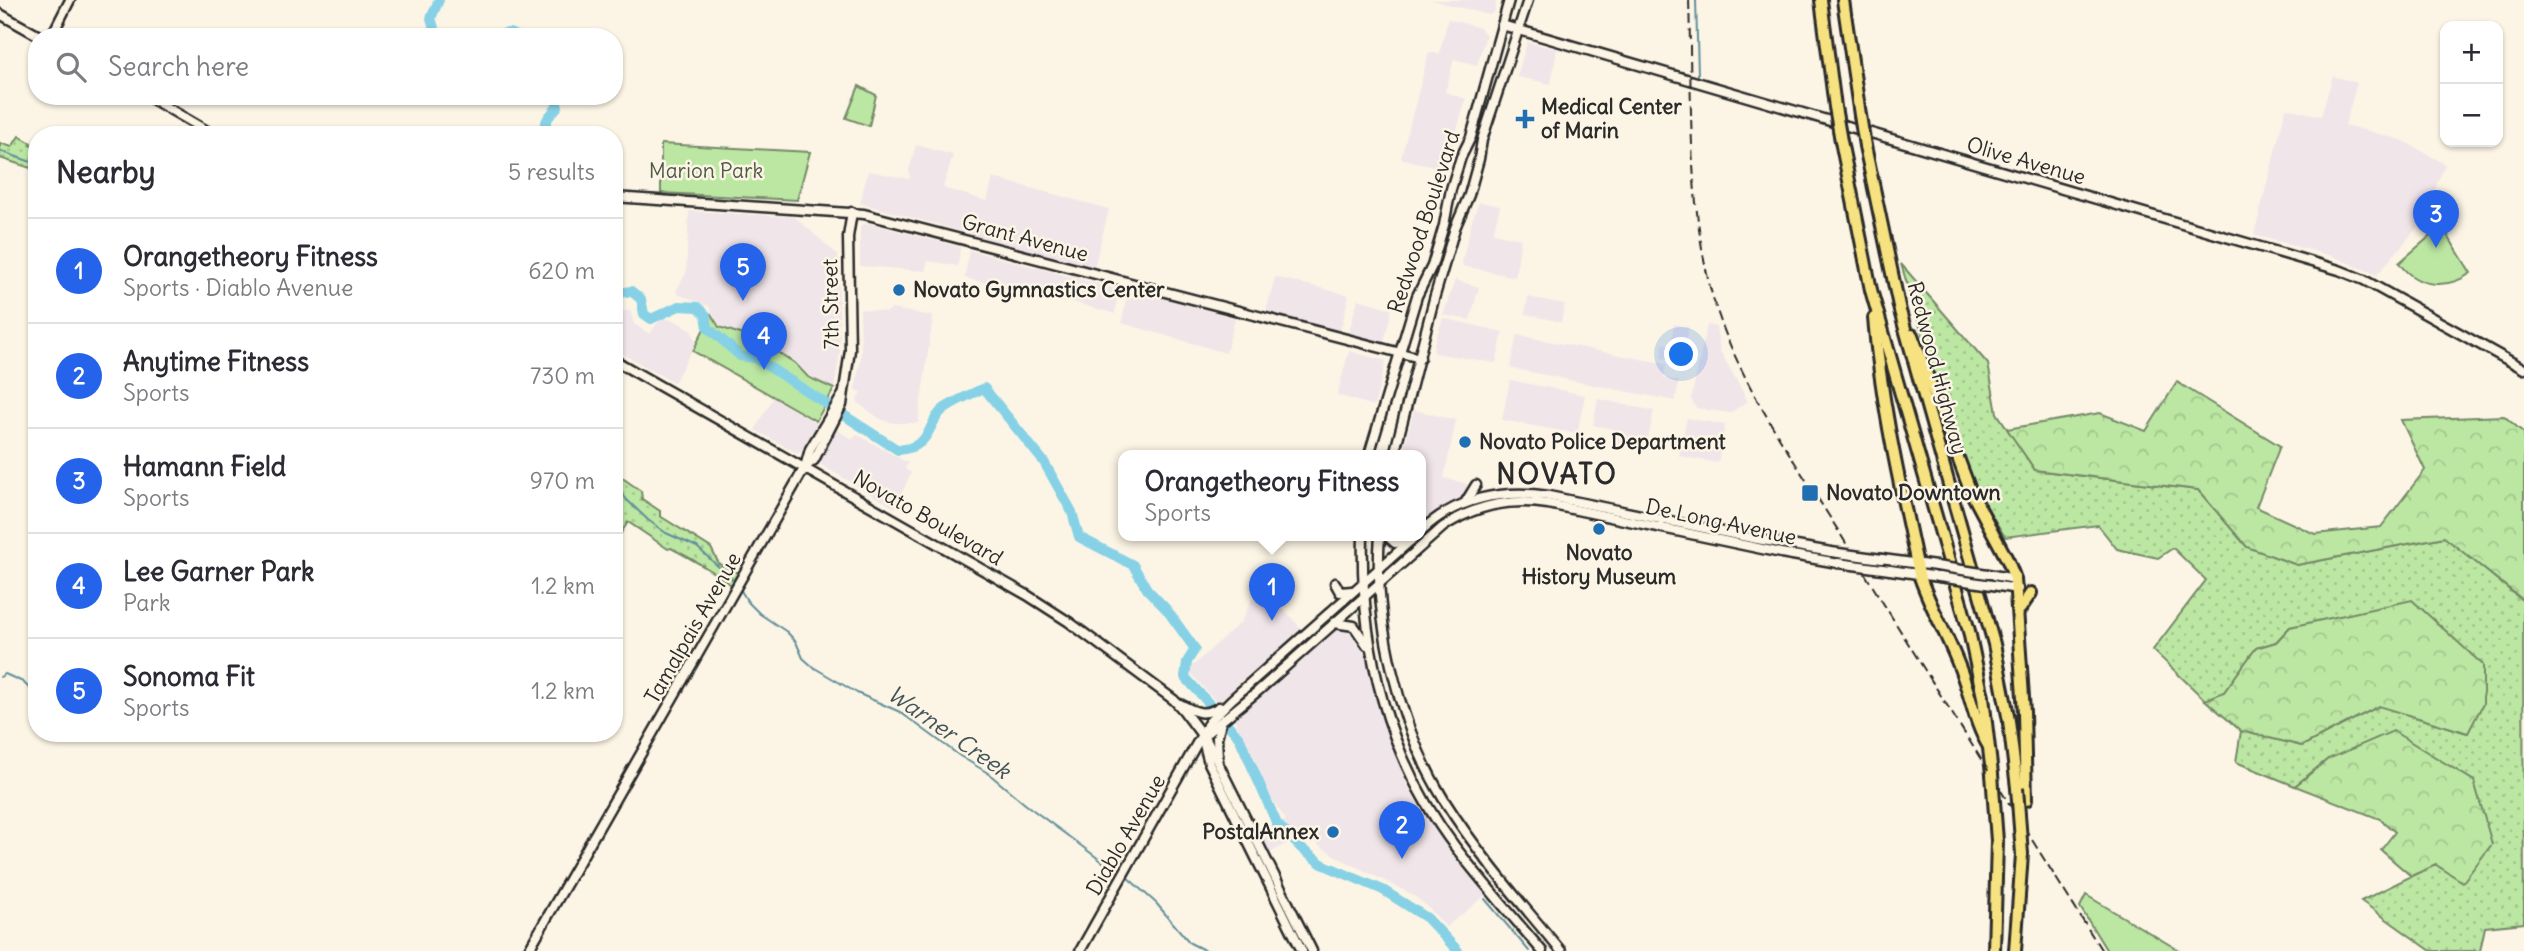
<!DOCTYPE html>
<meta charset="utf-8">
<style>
:root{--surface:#fff;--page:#f7f7f7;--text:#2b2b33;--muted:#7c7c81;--line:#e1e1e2;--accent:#2563eb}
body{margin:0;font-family:Delius,sans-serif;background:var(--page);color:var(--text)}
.controls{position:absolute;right:21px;top:21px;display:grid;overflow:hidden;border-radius:14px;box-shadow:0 2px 5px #0004}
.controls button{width:63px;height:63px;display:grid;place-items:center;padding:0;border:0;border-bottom:2px solid var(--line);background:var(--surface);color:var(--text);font:35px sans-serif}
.you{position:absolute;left:1682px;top:355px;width:24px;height:24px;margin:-18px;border:5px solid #fff;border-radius:50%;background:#1a73e8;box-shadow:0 0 0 10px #1a73e833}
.badge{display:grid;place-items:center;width:46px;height:46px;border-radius:50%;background:var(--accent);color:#fff;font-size:23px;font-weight:700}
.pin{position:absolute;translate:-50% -58px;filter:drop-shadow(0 2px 4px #0008)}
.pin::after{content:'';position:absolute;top:37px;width:24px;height:21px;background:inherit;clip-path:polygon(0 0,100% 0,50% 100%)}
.popup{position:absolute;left:1118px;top:450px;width:308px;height:91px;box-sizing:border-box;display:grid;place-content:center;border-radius:14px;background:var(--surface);filter:drop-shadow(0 2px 5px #0005);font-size:23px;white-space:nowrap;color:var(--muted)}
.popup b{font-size:26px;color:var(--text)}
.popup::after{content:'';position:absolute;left:50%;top:100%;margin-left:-14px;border:14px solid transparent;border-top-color:var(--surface)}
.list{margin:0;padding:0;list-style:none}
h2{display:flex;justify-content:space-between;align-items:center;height:91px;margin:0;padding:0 28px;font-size:30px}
h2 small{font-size:23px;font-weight:400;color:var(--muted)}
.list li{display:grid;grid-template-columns:46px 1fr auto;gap:21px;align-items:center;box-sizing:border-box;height:105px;padding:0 28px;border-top:2px solid var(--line)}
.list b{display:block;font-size:26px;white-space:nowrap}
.list p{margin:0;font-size:23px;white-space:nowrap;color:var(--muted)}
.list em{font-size:23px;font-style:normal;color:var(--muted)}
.icon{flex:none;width:38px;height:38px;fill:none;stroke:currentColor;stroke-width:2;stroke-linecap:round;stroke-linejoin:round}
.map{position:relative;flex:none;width:2524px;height:951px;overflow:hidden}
.search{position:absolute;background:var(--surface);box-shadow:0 2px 5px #0004;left:28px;top:28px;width:595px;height:77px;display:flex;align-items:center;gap:18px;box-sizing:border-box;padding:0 24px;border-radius:28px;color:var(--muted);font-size:26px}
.panel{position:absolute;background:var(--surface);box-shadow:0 2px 5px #0004;left:28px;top:126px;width:595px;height:616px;border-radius:28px}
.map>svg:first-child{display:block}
.built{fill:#f0e5e9}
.grass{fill:url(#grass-dots);stroke:#748967;stroke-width:2}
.forest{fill:url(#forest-crowns);stroke:#748967;stroke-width:2}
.park{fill:#bce7a3;stroke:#748967;stroke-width:2}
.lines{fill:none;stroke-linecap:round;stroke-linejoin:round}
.stream{stroke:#628f9b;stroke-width:2}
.river{stroke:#86d1e6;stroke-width:10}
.secondary-casing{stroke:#2b2b2b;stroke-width:13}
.highway-casing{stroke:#2b2b2b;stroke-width:16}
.secondary{stroke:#fcf5e5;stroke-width:8}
.highway{stroke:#f7e281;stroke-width:10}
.rail{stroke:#2b2b2b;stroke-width:2;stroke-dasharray:10 5;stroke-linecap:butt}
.secondary-bridge-casing{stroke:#2b2b2b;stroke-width:13;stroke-linecap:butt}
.highway-bridge-casing{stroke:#2b2b2b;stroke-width:16;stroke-linecap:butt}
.secondary-bridge{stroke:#fcf5e5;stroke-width:8}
.highway-bridge{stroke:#f7e281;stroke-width:10}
.poi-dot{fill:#1f6fb2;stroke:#fcf5e5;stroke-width:2.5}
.labels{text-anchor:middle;stroke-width:5;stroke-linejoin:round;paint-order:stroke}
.poi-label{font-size:21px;font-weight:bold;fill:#2b2b2b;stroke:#fcf5e5;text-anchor:start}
.street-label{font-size:21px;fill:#2b2b2b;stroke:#fcf5e5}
.park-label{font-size:21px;fill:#4f5a49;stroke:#fcf5e5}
.water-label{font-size:23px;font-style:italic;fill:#42545a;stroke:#fcf5e5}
.district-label{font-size:28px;font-weight:bold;letter-spacing:2px;fill:#2b2b2b;stroke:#fcf5e5}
</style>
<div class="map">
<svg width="2524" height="951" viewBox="0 0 2524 951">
<defs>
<pattern id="grass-dots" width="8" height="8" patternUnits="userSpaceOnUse" patternTransform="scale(1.75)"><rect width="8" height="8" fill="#bce7a3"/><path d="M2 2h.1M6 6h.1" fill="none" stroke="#a2c68c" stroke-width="1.8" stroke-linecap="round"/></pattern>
<pattern id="forest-crowns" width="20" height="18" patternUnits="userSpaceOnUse" patternTransform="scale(1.75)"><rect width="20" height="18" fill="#bce7a3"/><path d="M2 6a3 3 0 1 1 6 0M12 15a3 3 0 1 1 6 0" fill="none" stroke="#a2c68c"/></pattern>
</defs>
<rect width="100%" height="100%" fill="#fcf5e5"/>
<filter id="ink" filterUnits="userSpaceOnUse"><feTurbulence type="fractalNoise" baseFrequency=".0143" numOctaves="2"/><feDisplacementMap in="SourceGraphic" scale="14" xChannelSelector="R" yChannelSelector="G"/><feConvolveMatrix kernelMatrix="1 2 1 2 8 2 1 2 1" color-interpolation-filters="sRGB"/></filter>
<g filter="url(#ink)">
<g class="built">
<polygon points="1431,0 1497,0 1494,12 1489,15"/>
<polygon points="1448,19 1480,28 1486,35 1477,65 1454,59 1445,92 1466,99 1446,166 1440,169 1401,158 1429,52 1439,54"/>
<polygon points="1527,42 1557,49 1551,84 1517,77"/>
<polygon points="2333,76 2357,83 2345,125 2402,140 2445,164 2422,222 2377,275 2332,256 2254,235 2286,108 2321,116"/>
<polygon points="916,145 953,155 943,188 987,201 993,178 1109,209 1095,264 1089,267 860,203 868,171 910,179 909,170"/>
<polygon points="1479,202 1500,206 1493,233 1521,239 1515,277 1463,266 1462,261 1472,221"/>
<polygon points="689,211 795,217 838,255 840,352 834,389 810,376 796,362 756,338 719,327 709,306 678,294 676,291 686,273"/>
<polygon points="867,223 960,247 958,266 928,261 925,271 860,266 860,228 862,225"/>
<polygon points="969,250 1118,289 1115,314 1066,300 1064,303 965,278"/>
<polygon points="1275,277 1349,295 1340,332 1266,312"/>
<polygon points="1455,280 1479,287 1470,320 1443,315"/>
<polygon points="1128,289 1235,318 1226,353 1122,323"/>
<polygon points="1528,297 1565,304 1561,322 1525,314"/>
<polygon points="1358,299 1392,309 1383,345 1348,335"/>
<polygon points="860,309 886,312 892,309 933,316 918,423 893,423 880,419 858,403 857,399 862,392 855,390 861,356"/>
<polygon points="630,310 634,324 650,334 661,318 674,320 691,330 696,342 674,383 614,349 614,314"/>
<polygon points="1443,318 1503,332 1496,363 1434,353 1433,347"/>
<polygon points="1674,324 1689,327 1682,362 1661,358 1663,344 1671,345"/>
<polygon points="1707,325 1716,327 1720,351 1748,401 1730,413 1696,408 1691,399"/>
<polygon points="1517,335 1666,364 1664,378 1679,381 1675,401 1510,368"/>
<polygon points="1349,351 1386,361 1374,406 1337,395"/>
<polygon points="1510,380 1585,395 1577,434 1502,420"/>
<polygon points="773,398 818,424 800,452 795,452 755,430"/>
<polygon points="1598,399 1654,411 1646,448 1611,441 1613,429 1593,425"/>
<polygon points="1414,410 1456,420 1444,478 1467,484 1464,496 1461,499 1433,513 1421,522 1421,455 1402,455"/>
<polygon points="1687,418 1725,425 1718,463 1679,456"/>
<polygon points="837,430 853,439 856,434 908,463 905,469 911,473 895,508 821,465 821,459"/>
<polygon points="1252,599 1285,610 1301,629 1217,703 1188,670 1241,622"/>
<polygon points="1342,627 1354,634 1365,650 1376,703 1405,779 1417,803 1454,857 1486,895 1446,927 1427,906 1411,894 1343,860 1322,848 1304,833 1270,853 1259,834 1286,820 1271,798 1234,718 1330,631"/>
</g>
<g class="grass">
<polygon points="19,136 31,143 30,145 37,149 37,170 0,158 0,143 12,147"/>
<polygon points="1901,264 1988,364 1997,413 2035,470 2198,490 2247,547 2297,565 2445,537 2523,601 2524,923 2485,927 2480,951 2431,951 2361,901 2436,864 2328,759 2295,786 2236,762 2241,731 2302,746 2379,706 2467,733 2290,627 2276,642 2256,648 2224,692 2205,700 2153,650 2206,580 2173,548 2158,558 2117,549 2098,525 2005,537 1974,486 1938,386"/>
<path d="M614,472L641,491L642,499L660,511V516L711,548L719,564L738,573L731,585C712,570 692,559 671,548L668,549L628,522L614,544Z"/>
</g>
<g class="forest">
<polygon points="2177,382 2280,446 2256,507 2315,534 2381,527 2425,470 2401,420 2504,416 2524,433 2524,604 2523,600 2444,537 2297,565 2247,547 2198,490 2035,470 2007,429 2100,413 2146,431"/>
<polygon points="2412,600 2483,665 2483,704 2468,733 2379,706 2302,746 2241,731 2205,700 2224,692 2256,648 2276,642 2290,627"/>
<polygon points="2393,731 2474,781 2492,844 2463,882 2436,865 2411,876 2381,850 2395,832 2380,819 2295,786 2328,759"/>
</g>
<g class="park">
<polygon points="859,86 876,95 869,126 846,118"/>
<polygon points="661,144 810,152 797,200 661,193"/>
<path d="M2436,231L2446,233L2471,273C2447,290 2417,288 2399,263Z"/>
<polygon points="711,314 719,327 756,339 795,363 808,377 834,389 816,421 693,351"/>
<polygon points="2086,895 2180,951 2107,951 2080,907"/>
</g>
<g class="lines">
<g class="stream">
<polyline points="1696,0 1698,75"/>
<polyline points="0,151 37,164"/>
<polyline points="614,483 627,500 648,520 666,533 697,547 734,581"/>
<polyline points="740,589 748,602 760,614 787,632 796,642 803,658 813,667 857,693 900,712 960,756 988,773 1025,804 1115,871"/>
<polyline points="0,677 5,674 23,682 37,696"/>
<polyline points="1127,877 1156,903 1190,943 1206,951"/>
<polyline points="1485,899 1529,951"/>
</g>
<g class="river">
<polyline points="433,37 434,28 431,18 439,0"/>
<polyline points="482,37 509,33 519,37"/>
<polyline points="540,135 548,118 558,106 554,96"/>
<path d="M614,298L620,293L631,291L641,299L644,314L651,319L679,306L698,307L706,315L708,328L720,338L740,356L755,358L898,450C935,447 926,421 945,408C957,400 971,394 984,388L1044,462L1072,512L1079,537L1133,565L1147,589L1167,610L1195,649L1187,662L1185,677L1239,737L1277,824L1302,849L1322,864L1383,890L1427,918L1458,951"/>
</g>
<defs>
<g id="secondary">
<polyline points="0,14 41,37"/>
<polyline points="1502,25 2339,270 2364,280 2524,369"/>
<polyline points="51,37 70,0"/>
<polyline points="147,96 214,135"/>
<polyline points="614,197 864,214 1420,358"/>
<polyline points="614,360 1027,595 1069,622 1174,700 1183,710 1208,743 1312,951"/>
<polyline points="1369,455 1417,296 1432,266 1444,225 1451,189 1461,157 1471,137 1509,0"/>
<polyline points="1394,455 1434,299 1455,228 1469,195 1479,159 1482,140 1528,0"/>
<polyline points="805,467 814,460 842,405 850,350 848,237 852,212"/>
<polyline points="1465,503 1476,485"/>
<path d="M1421,531C1455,498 1503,489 1549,496L1757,539L1831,552"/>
<path d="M1363,535C1360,647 1387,758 1456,848C1483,883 1513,917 1542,951"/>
<path d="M1380,535C1373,620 1399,727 1444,800C1478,854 1520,902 1561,951"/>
<polyline points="1386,535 1395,543 1410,541"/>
<polyline points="1882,559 1936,566"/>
<polyline points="1890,570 1939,577"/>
<polyline points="1988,574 2015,579"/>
<polyline points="1335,583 1340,592 1352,591"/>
<polyline points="1992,585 2018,589"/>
<polyline points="1334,623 1354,626 1367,645"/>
<path d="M1180,704C1195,712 1204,717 1219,707"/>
<path d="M1202,737L1258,691L1443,527C1475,505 1509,498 1548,504L1781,553L1838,563"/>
<polyline points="1202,737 1209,763 1302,951"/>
<polyline points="1218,758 1217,738 1221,722"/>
<polyline points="528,951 805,467 810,449 842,396"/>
<polyline points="1080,951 1209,722 1231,700 1417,535"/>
</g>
<g id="highway">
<polyline points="1821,0 1835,107"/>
<polyline points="1843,0 1860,115"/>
<polyline points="1841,141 1871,290 1969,631 1983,697 1992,774"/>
<polyline points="1865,146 1900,311 1994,644 2009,721 2017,788"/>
<path d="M1874,318C1881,404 1901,489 1919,574C1930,608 1950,639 1962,674C1971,697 1975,724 1988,745"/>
<polyline points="1912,335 1970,490 2008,561 2015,579 2024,712 2026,800"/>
<polyline points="2020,609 2031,593"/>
<polyline points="1994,951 1997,841"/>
<polyline points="2015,951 2022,854"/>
</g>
</defs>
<use href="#secondary" class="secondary-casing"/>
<use href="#highway" class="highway-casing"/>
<use href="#secondary" class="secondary"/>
<use href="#highway" class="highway"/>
<path class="rail" d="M1689,0C1692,95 1687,194 1710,287C1734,379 1795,460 1844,540C1929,678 2016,814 2102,951"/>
<defs>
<g id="secondary-bridge">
<polyline points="1831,552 1882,559"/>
<polyline points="1838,563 1890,570"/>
<polyline points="1936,566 1988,574"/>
<polyline points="1939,577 1992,585"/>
</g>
<g id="highway-bridge">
<polyline points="1835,107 1841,141"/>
<polyline points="1860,115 1865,146"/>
<polyline points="1992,774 1997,841"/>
<polyline points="2017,788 2022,854"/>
</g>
</defs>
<use href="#secondary-bridge" class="secondary-bridge-casing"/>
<use href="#highway-bridge" class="highway-bridge-casing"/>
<use href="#secondary-bridge" class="secondary-bridge"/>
<use href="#highway-bridge" class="highway-bridge"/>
</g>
</g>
<g class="poi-dot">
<path d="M1521.5 108.5h7v7h7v7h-7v7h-7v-7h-7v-7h7z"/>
<circle cx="899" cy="290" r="7"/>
<circle cx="1465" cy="442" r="7"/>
<rect x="1801" y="484" width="18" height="18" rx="3.5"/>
<circle cx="1599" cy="529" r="7"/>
<circle cx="1333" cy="832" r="7"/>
</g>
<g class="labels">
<g class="poi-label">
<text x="1541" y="114">Medical Center<tspan x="1541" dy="24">of Marin</tspan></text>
<text x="913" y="297">Novato Gymnastics Center</text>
<text x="1479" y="449">Novato Police Department</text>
<text x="1826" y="500">Novato Downtown</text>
<text x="1599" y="560" text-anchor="middle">Novato<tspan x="1599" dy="24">History Museum</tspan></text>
<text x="1319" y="839" text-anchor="end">PostalAnnex</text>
</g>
<g class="street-label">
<text transform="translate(2026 161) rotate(16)" y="7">Olive Avenue</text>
<text transform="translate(1424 222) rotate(-72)" y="7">Redwood Boulevard</text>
<text transform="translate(1025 238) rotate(15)" y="7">Grant Avenue</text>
<text transform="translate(831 304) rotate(-91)" y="7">7th Street</text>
<text transform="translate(1937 368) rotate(75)" y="7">Redwood Highway</text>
<text transform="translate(928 518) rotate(30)" y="7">Novato Boulevard</text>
<text transform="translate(1721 522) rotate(12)" y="7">De Long Avenue</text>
<text transform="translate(693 628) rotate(-60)" y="7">Tamalpais Avenue</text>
<text transform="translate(1126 835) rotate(-60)" y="7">Diablo Avenue</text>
</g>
<g class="park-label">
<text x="706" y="178">Marion Park</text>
</g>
<g class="water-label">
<text transform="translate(949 732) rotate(35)" y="8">Warner Creek</text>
</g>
<g class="district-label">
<text x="1557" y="484">NOVATO</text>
</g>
</g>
</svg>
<div class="controls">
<button>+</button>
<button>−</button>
</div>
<div class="you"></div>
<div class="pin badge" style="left:1272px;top:621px">1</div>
<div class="popup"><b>Orangetheory Fitness</b>Sports</div>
<div class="pin badge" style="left:1402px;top:859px">2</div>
<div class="pin badge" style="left:2436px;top:248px">3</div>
<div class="pin badge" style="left:764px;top:370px">4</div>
<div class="pin badge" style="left:743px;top:301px">5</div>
<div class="search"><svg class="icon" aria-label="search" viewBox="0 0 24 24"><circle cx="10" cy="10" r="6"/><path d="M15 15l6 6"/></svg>Search here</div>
<section class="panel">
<h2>Nearby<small>5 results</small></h2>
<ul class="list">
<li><span class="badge">1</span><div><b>Orangetheory Fitness</b><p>Sports · Diablo Avenue</p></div><em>620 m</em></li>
<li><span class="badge">2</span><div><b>Anytime Fitness</b><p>Sports</p></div><em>730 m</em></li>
<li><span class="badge">3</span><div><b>Hamann Field</b><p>Sports</p></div><em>970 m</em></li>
<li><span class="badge">4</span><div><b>Lee Garner Park</b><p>Park</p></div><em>1.2 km</em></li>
<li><span class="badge">5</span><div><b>Sonoma Fit</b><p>Sports</p></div><em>1.2 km</em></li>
</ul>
</section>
</div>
